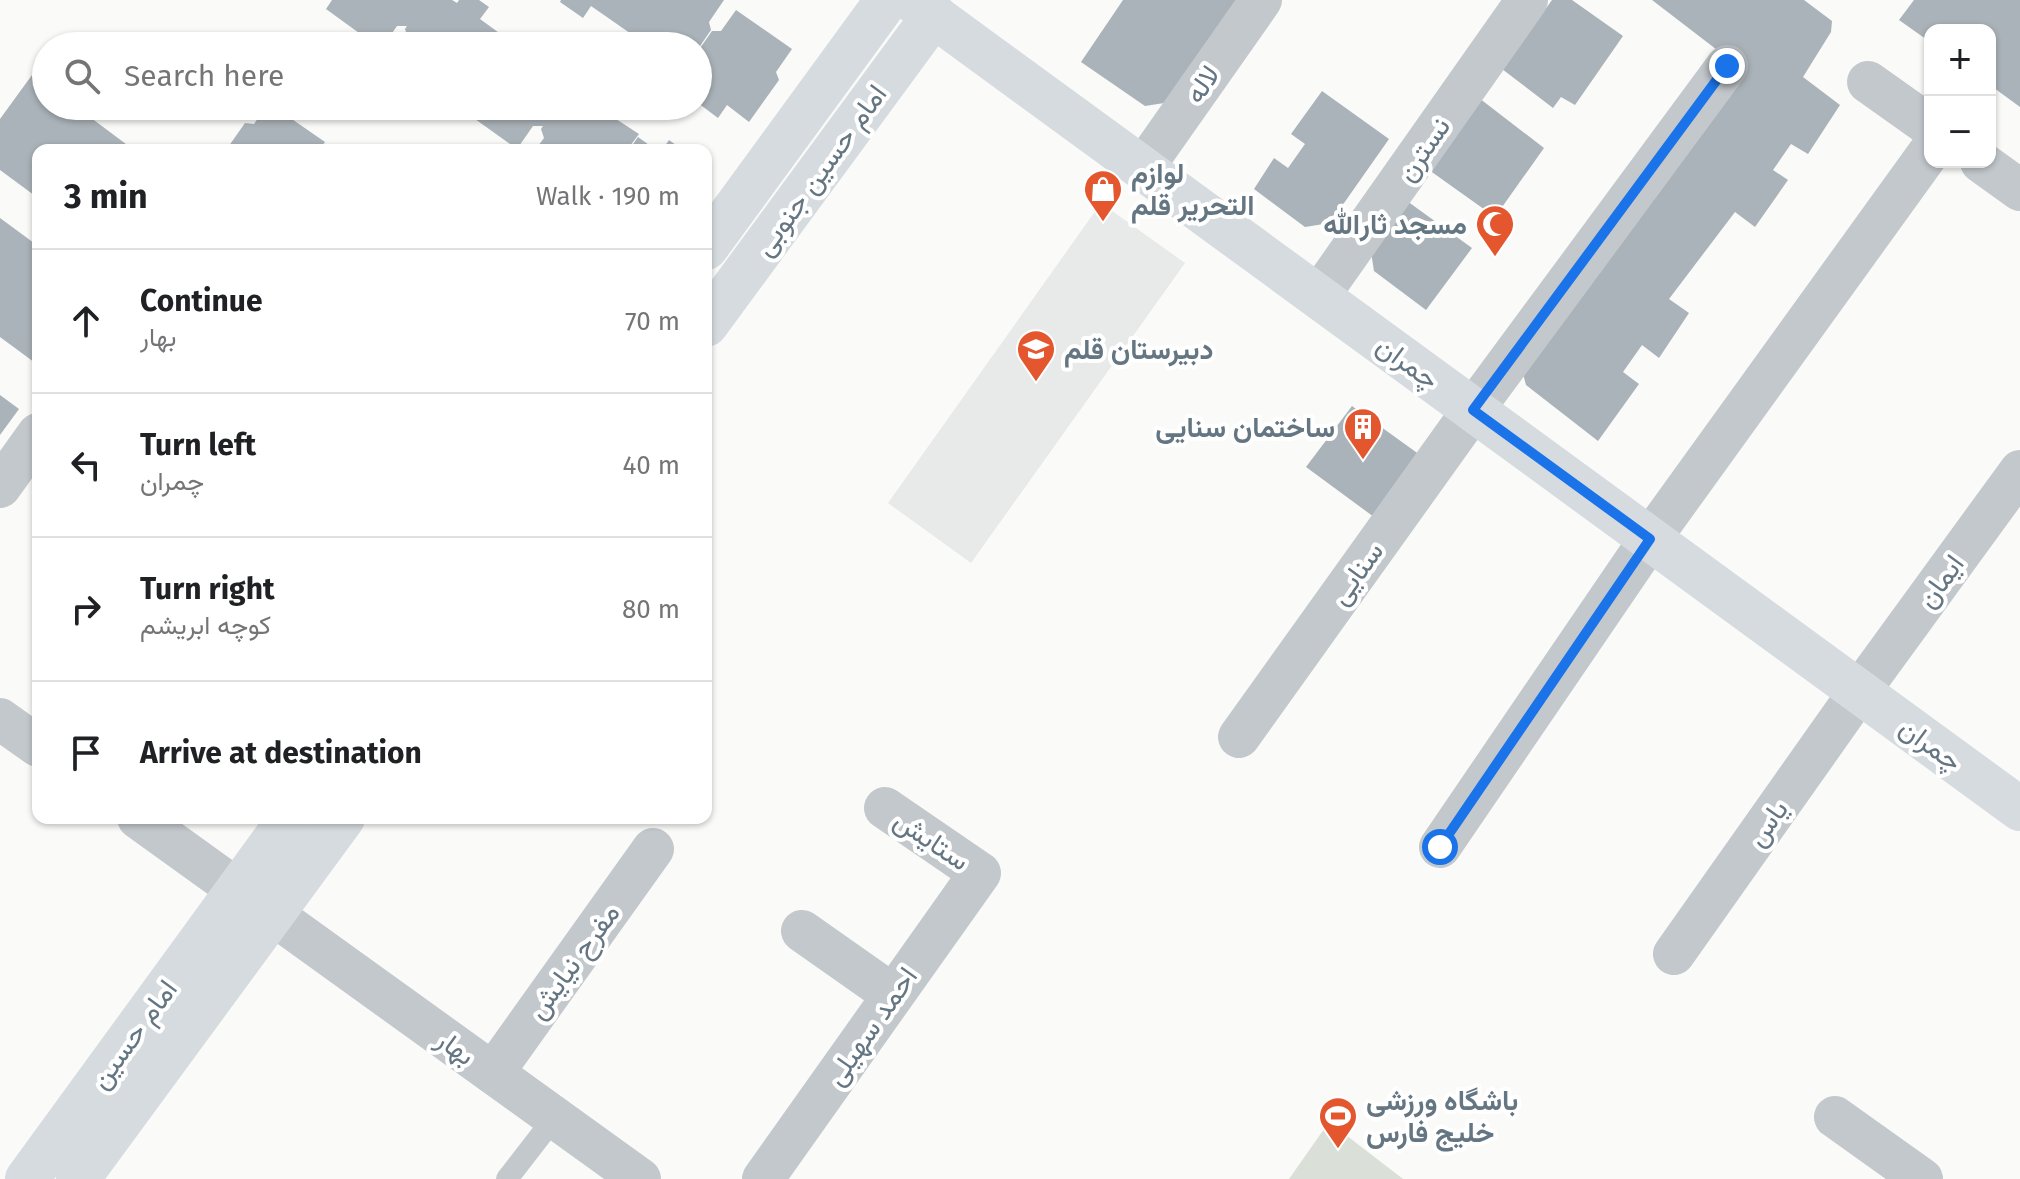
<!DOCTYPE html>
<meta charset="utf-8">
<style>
:root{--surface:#fff;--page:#f2f2f2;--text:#202124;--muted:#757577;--line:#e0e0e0}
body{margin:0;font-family:"Fira Sans",Vazirmatn,sans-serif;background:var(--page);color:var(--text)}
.controls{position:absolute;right:24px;top:24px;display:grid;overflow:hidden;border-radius:16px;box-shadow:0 2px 6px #0004}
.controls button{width:72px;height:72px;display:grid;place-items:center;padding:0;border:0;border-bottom:2px solid var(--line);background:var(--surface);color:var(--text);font:40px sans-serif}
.stop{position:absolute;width:24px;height:24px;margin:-18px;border:6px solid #1a73e8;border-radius:50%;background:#fff}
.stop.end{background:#1a73e8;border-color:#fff;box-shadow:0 2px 8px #0008}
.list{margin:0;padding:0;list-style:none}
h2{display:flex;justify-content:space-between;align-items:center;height:104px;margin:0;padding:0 32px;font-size:34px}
h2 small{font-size:26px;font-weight:400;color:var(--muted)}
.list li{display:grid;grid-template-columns:52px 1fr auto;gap:24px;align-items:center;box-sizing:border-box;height:144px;padding:0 32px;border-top:2px solid var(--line)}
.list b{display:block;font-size:30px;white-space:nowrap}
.list p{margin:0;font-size:26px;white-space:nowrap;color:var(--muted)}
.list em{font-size:26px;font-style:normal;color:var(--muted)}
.icon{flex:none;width:44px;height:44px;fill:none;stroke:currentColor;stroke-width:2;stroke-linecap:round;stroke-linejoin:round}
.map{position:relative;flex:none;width:2020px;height:1179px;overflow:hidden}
.search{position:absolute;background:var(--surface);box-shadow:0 2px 6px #0004;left:32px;top:32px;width:680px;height:88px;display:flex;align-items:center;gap:20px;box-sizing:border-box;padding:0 28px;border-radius:44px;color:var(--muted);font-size:30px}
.panel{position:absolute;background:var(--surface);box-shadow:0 2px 6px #0004;left:32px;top:144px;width:680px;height:680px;border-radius:16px}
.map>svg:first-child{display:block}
.built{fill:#e8e9e9}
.green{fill:#dadfd7}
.building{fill:#aab3b9}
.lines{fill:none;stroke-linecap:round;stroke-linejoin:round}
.lane{stroke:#c3c8cc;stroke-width:22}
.street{stroke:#c3c8cc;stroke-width:42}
.secondary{stroke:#d6dbdf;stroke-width:44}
.route{stroke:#1a73e8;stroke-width:10}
.labels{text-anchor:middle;stroke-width:8;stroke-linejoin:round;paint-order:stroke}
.street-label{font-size:28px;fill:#657683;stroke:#fff}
.poi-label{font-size:28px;font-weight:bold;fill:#657683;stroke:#fff;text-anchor:start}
</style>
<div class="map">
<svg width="2020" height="1179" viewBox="0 0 2020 1179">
<rect width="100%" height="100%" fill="#fafaf8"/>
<polygon class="built" points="1101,203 1185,263 971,563 888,503"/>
<polygon class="green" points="1329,1122 1403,1179 1289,1179"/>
<g class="building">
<polygon points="332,0 452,0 457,3 459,0 479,0 489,7 480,19 502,35 494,46 402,46 408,38 405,29 407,26 397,26 383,46 377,46 326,9"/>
<polygon points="561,0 724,0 709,22 711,30 700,46 632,46 637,38 591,6 583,18 560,2"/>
<polygon points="1123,0 1247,0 1177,101 1145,106 1081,62"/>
<polygon points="1552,0 1572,0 1623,36 1575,105 1561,97 1553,108 1502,69"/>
<polygon points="1652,0 1804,0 1832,21 1831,32 1803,77 1840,105 1808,154 1791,144 1773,170 1788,180 1755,227 1735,212 1669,299 1689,313 1659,358 1642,345 1623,372 1639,384 1598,441 1526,385 1522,370 1738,66"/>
<polygon points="1914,0 2020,0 2020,107 1990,85 1990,30 1930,30 1930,42 1899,20"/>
<polygon points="736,10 792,49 776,72 779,80 749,122 727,105 718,118 698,103 698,98 705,89 698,84 698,51 712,31 721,31"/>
<polygon points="32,75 46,85 46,106 75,106 134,150 38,150 38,198 0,170 0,119"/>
<polygon points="1322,91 1389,139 1330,223 1305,227 1254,189 1274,158 1288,168 1305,144 1291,134"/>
<polygon points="1479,98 1544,148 1495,217 1429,170"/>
<polygon points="266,106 273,106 325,142 319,150 226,150 245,123 254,124"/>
<polygon points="464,106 556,106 550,116 557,106 625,106 616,119 639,134 627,150 535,150 544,138 541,129 543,126 533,126 517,149 461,109"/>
<polygon points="638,137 656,150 629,150"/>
<polygon points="669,140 683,150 662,150"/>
<polygon points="1407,201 1472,248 1426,310 1374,271 1371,252"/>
<polygon points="0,218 38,246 38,365 0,337"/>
<polygon points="0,395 19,409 0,435"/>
<polygon points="1352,406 1420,455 1374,517 1306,467"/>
</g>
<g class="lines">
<polyline class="lane" points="507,1179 555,1117"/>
<g class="street">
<polyline points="1868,82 1930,126"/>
<polyline points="1981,162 2020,190"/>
<polyline points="1143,168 1261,0"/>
<polyline points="1318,297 1527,0"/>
<polyline points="0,487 38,434"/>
<polyline points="0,719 38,746"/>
<polyline points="1239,737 1473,410 1727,66"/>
<polyline points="138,818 238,890"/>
<polyline points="1440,847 1650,539 1930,151"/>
<polyline points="272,914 640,1179"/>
<polyline points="802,931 893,995"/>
<polyline points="1674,954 1859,692 2020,471"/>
<polyline points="493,1073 653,849"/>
<polyline points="1835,1117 1922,1179"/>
<polyline points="763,1179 980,873 885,808"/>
</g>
<g class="secondary">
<polyline points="912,0 2020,809"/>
<polyline points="706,248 887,0"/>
<polyline points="706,325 934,15"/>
<polyline points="27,1179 290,818"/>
<polyline points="78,1179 343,818"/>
</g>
</g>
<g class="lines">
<polyline class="route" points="1440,847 1650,539 1473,410 1727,66"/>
</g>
<defs>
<symbol id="shop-pin" viewBox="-11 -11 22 30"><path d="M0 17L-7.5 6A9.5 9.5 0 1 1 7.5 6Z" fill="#e4572e" stroke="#fff"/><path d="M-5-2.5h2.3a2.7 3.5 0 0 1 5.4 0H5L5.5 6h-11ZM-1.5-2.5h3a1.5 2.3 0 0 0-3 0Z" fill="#fff"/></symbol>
<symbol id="mosque-pin" viewBox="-11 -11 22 30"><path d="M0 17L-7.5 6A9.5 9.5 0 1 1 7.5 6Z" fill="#e4572e" stroke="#fff"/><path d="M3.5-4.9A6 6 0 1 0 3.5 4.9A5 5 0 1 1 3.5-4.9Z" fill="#fff"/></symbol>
<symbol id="school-pin" viewBox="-11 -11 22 30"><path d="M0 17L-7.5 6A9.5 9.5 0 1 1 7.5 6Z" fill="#e4572e" stroke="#fff"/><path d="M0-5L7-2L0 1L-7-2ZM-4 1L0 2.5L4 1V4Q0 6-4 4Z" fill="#fff"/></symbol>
<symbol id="building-pin" viewBox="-11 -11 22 30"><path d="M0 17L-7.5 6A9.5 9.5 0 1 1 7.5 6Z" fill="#e4572e" stroke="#fff"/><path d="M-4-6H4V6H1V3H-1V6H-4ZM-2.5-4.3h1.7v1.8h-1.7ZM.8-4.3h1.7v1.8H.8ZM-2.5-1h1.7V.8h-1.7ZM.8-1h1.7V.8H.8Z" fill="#fff"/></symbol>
<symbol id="stadium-pin" viewBox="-11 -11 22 30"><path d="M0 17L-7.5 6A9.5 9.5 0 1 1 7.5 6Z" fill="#e4572e" stroke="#fff"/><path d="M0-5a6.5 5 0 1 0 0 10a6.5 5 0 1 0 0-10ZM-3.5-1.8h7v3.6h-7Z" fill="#fff"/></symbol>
</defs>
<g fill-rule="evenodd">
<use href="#shop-pin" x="1081" y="167" width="44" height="60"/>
<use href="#mosque-pin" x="1473" y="202" width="44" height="60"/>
<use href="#school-pin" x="1014" y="327" width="44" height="60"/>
<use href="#building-pin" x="1341" y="405" width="44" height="60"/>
<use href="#stadium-pin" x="1316" y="1094" width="44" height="60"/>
</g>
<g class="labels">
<g class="street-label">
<text transform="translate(1202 84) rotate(-55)" y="10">لاله</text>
<text transform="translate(1423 149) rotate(-55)" y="10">نسترن</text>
<text transform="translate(820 170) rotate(-54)" y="10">امام حسین جنوبی</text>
<text transform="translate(1408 362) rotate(36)" y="10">چمران</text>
<text transform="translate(1356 573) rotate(-54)" y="10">سنایی</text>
<text transform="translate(1940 581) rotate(-54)" y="10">ایمان</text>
<text transform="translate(1931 744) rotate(36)" y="10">چمران</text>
<text transform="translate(1767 823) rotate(-55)" y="10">یاس</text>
<text transform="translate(932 840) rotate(34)" y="10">ستایش</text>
<text transform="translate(573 961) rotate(-54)" y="10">مفرح نیایش</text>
<text transform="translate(871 1026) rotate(-55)" y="10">احمد سهیلی</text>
<text transform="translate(133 1034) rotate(-54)" y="10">امام حسین</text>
<text transform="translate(456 1047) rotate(36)" y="10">بهار</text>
</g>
<g class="poi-label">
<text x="1131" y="183">لوازم<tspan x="1131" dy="32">التحریر قلم</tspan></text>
<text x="1467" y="234" text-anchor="end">مسجد ثارالله</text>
<text x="1064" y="359">دبیرستان قلم</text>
<text x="1335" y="437" text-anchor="end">ساختمان سنایی</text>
<text x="1366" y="1110">باشگاه ورزشی<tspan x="1366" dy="32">خلیج فارس</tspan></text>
</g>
</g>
</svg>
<div class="controls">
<button>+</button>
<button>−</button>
</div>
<div class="stop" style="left:1440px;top:847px"></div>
<div class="stop end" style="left:1727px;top:66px"></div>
<div class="search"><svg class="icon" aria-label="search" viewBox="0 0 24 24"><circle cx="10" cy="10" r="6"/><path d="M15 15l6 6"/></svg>Search here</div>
<section class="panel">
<h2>3 min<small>Walk · 190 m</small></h2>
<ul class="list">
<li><svg class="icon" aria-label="ahead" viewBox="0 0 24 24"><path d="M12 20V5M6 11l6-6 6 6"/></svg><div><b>Continue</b><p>بهار</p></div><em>70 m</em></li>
<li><svg class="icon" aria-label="left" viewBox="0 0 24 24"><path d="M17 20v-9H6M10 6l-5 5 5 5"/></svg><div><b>Turn left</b><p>چمران</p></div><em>40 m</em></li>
<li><svg class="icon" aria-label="right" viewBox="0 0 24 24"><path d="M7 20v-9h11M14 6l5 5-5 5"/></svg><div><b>Turn right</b><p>کوچه ابریشم</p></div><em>80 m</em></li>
<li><svg class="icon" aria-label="arrive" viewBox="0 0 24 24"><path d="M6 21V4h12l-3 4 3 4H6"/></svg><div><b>Arrive at destination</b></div></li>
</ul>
</section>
</div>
